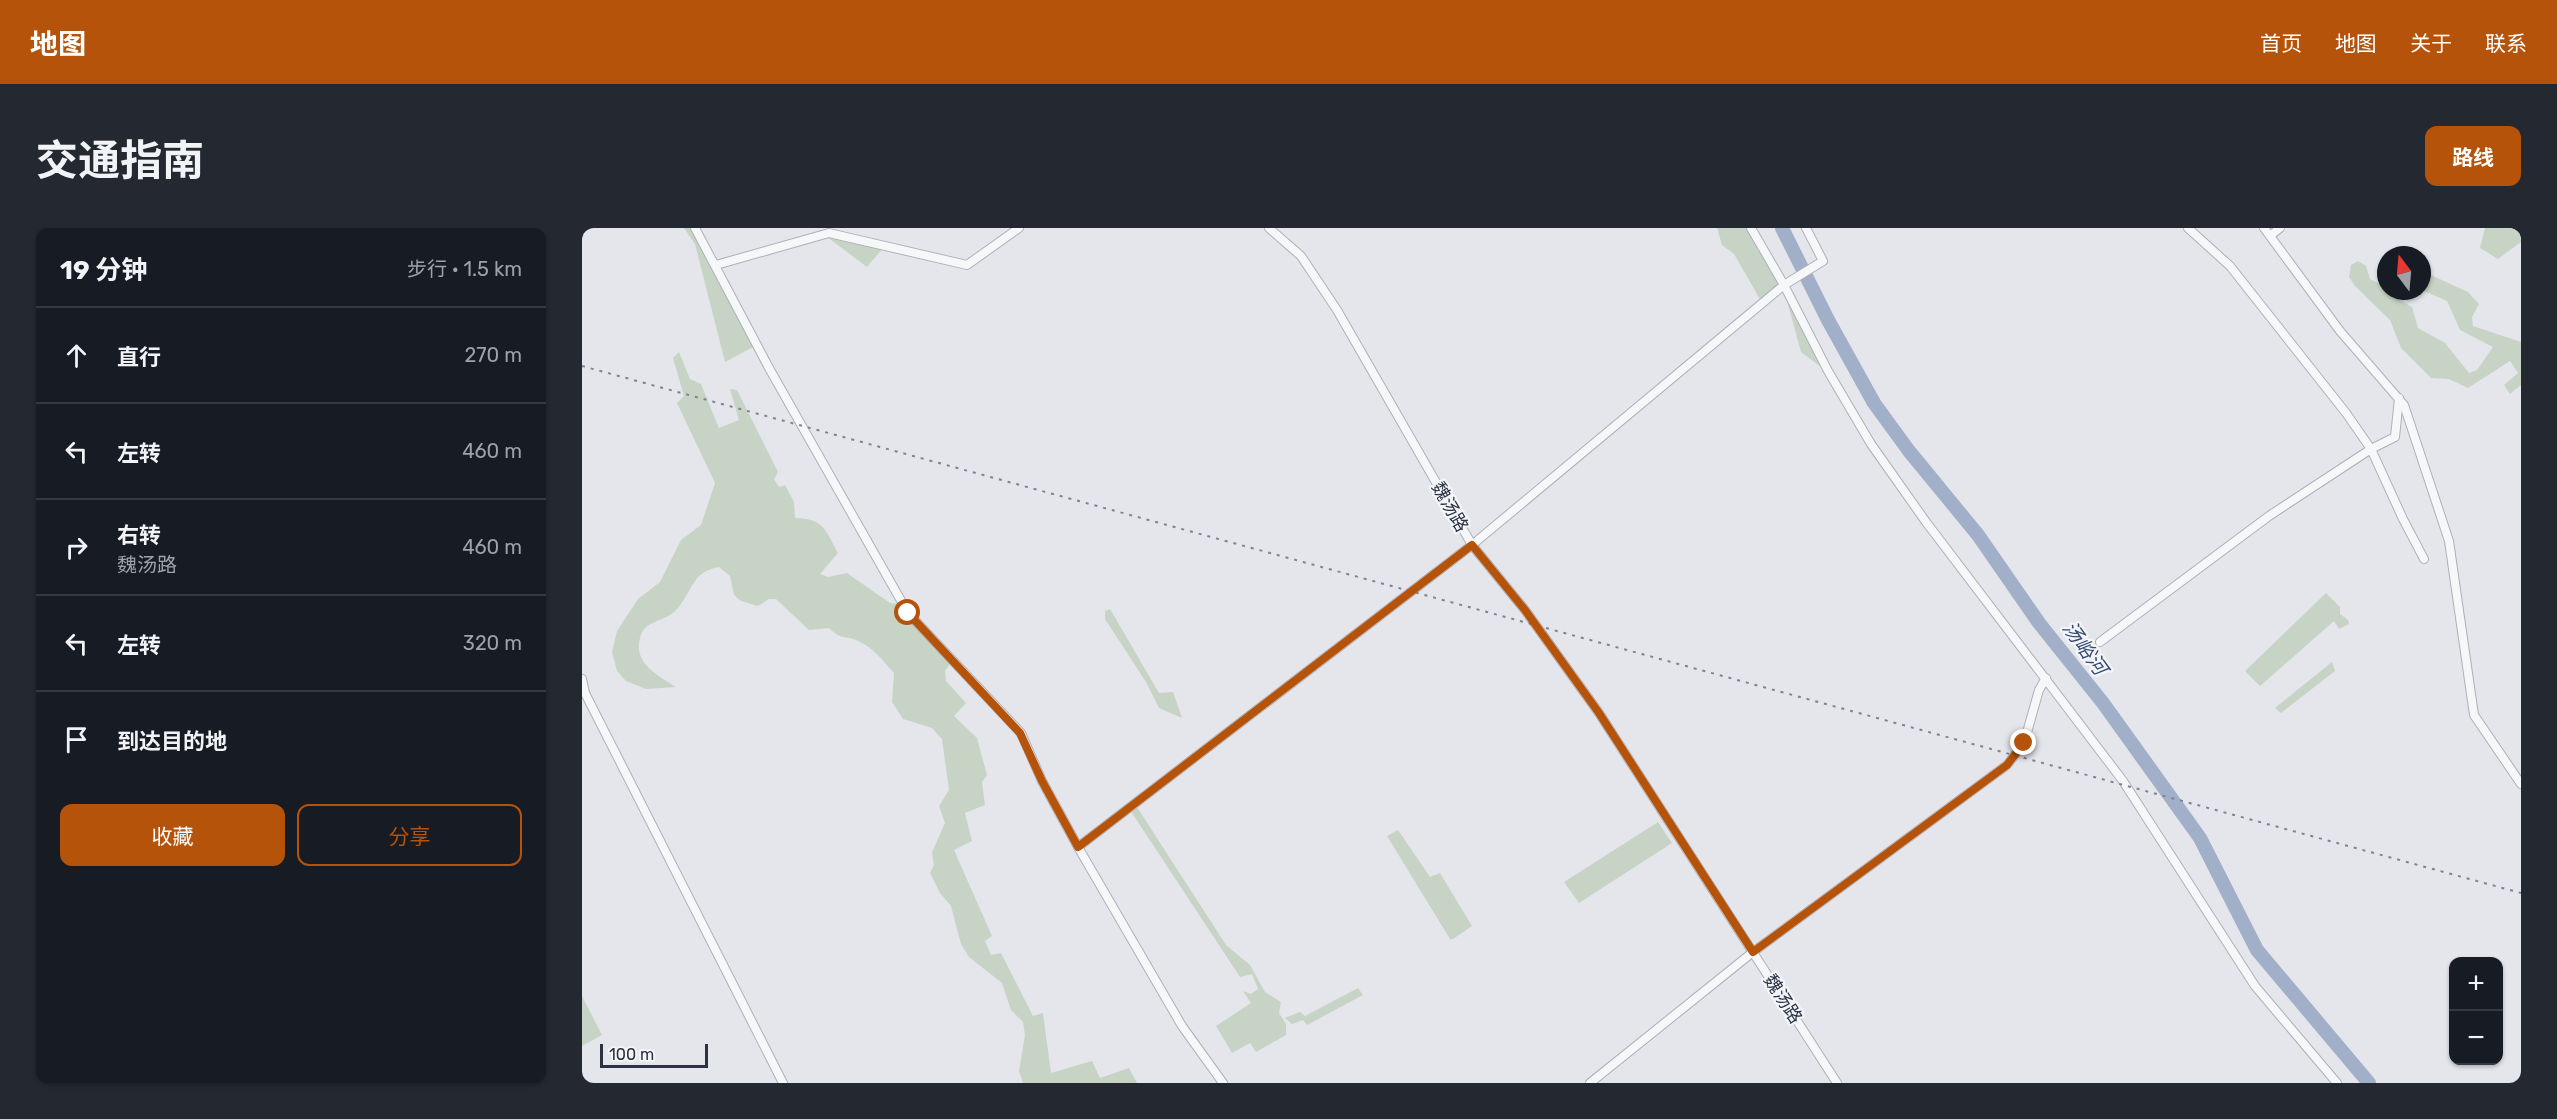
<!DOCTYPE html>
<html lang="zh">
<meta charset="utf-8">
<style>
:root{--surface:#171b24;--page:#242831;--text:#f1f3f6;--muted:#9ea1a6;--line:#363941;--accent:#b45309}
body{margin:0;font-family:Rubik,"Noto Sans SC",sans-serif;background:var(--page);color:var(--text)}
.controls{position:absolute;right:18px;bottom:18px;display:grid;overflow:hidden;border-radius:12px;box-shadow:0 2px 4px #0004}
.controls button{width:54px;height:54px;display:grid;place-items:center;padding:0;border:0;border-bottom:2px solid var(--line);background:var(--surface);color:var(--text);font:30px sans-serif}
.compass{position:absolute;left:1795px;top:18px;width:54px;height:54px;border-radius:50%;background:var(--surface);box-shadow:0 2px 4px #0004;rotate:344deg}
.scale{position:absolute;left:18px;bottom:15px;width:108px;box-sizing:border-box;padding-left:6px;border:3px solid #2c3143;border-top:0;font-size:16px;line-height:21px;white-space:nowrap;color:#2c3143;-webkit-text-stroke:4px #f3f5f8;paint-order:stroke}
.stop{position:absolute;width:18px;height:18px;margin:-14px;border:4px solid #b45309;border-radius:50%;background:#fff}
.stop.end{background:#b45309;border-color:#fff;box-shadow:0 2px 6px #0008}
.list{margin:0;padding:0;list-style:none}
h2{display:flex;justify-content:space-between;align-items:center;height:78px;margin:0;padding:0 24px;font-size:26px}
h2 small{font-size:20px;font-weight:400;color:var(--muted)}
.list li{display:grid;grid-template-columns:39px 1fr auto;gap:18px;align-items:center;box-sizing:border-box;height:96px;padding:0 24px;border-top:2px solid var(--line)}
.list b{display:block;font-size:22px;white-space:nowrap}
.list p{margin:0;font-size:20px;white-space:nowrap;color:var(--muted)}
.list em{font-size:20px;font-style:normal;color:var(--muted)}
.actions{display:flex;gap:12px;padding:18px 24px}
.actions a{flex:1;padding:14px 0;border:2px solid var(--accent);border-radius:12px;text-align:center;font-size:21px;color:var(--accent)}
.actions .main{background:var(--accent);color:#fff}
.icon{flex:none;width:33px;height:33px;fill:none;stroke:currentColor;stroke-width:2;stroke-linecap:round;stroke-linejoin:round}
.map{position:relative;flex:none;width:1939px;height:855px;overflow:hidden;border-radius:12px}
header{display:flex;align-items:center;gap:36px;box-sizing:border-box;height:84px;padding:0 30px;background:var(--accent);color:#fff}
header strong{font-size:28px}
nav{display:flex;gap:33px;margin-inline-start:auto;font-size:21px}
.intro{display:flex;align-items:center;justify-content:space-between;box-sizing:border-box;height:144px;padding:0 36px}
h1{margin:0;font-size:42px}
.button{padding:15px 27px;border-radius:12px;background:var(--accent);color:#fff;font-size:21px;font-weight:700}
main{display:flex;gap:36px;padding:0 36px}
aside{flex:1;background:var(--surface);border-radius:12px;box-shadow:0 2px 4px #0004}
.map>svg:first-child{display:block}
.green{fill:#c7d4c5}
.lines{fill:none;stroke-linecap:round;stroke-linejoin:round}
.river{stroke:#a1afc9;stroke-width:14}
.minor-casing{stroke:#adb0b9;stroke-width:10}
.minor{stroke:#f6f7f9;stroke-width:8}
.rail{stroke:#7e8394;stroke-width:2;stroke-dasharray:3 6;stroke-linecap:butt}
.route{stroke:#b45309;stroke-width:8}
.labels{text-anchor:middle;stroke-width:4.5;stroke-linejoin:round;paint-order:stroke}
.street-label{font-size:18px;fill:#2c3143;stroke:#f3f5f8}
.water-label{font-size:20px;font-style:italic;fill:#374b75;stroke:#f3f5f8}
</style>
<header>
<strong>地图</strong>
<nav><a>首页</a><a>地图</a><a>关于</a><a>联系</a></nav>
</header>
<div class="intro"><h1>交通指南</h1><a class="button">路线</a></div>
<main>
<aside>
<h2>19 分钟<small>步行 · 1.5 km</small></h2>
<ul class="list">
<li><svg class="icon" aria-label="ahead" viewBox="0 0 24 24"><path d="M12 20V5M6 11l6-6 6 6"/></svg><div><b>直行</b></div><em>270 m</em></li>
<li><svg class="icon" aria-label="left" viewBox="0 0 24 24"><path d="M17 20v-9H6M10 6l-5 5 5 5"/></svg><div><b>左转</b></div><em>460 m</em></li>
<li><svg class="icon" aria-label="right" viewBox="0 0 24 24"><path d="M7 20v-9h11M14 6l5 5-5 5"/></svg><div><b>右转</b><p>魏汤路</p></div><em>460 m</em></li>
<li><svg class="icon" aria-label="left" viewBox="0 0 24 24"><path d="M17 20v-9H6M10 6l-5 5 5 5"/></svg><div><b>左转</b></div><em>320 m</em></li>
<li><svg class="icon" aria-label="arrive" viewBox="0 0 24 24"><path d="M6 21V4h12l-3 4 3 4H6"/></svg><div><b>到达目的地</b></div></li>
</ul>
<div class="actions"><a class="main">收藏</a><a>分享</a></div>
</aside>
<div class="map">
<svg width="1939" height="855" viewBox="0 0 1939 855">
<rect width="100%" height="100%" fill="#e4e6eb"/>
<g class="green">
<polygon points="102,0 113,0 173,118 143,134 113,16"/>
<polygon points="1135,0 1166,0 1195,53 1195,57 1179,73 1152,26 1140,17"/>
<polygon points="1903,0 1939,0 1939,14 1916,31 1898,20"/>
<polygon points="241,6 301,20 285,39"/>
<polygon points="1776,33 1784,38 1788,51 1804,59 1804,63 1812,63 1816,71 1830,79 1836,100 1863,115 1887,145 1895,142 1911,119 1878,102 1865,73 1840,62 1840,43 1886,64 1897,76 1890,89 1891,98 1939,114 1939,157 1928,166 1922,157 1936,145 1928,133 1886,160 1867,151 1849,150 1819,120 1808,92 1773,58 1767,49 1769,37"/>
<polygon points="1204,69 1243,139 1239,139 1219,124"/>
<path d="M97,124L108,151L119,156L137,200L157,192L148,161L155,162L196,244L192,251L197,259L203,257L212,274L213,290C242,291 243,301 256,325L238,346L246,349L265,345L308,375L318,376L369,434L363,443L364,453L384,475L372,488L395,510L405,547L400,554L403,577L383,585L390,613L372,622L410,708L403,713L409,727L419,725L451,788L461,785L469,845L510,833L518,850L547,840L555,855H441L437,843L443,807L441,794L429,782L420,755L387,729L379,716L369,678L358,665L348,645L352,637L350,624L363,595L357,578L367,562L360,511L350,500L321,491L310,474L312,445C302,434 291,419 276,413C261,406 262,414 247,400L227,402L194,371H187L176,378L159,373L152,367L148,348L137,339C111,343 111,361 96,380C87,391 75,391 64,399C59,404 58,409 57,416C55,438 78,448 94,459L64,461L44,453L35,443L30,424L35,403L56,371L78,354L99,312L119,297L133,255L95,175L102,168L91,130Z"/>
<polygon points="1744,365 1758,379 1758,386 1766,392 1767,396 1757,401 1752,393 1678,458 1663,443"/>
<polygon points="528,381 577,465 591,464 600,490 577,480 564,454 523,391 523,383"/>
<polygon points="1750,434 1753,443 1699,485 1693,480"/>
<polygon points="553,576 644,717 668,737 683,764 699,774 697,785 704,796 704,807 674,824 668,815 650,825 634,798 669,775 661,763 669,766 676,761 670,746 658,749 548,582"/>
<polygon points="1076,594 1090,615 997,675 982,654"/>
<polygon points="816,602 848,649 858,645 890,698 871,711 868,711 805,608"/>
<polygon points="776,760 781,767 725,797 721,792 710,796 703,790 718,784 723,788"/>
<polygon points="0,768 20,807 0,818"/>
</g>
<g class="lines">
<polyline class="river" points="1200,0 1246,92 1292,175 1327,223 1396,307 1457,395 1521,475 1618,610 1675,722 1787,855"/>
<defs>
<g id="minor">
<polyline points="113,0 187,140 326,385 439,505 460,553 496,619 600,798 641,855"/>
<polyline points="687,0 719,28 755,82 890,317 943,382 1017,485 1255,855"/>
<polyline points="1169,0 1202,57 1246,143 1289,216 1344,294 1541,553 1673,758 1755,855"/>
<polyline points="1606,0 1648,38 1764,185 1789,221 1821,291 1842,331"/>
<polyline points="1682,0 1758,103 1822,177 1867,313 1892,487 1939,556"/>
<polyline points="1688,8 1698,0"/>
<polyline points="134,37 247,5 385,37 437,0"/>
<polyline points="1518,414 1687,288 1789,221 1813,209 1817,170"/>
<polyline points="0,451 3,465 201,855"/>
<polyline points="496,619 890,317 1202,57 1241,33 1224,0"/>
<polyline points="1008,855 1171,724 1425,537 1442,515 1457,462 1464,450"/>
</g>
</defs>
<use href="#minor" class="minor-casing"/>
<use href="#minor" class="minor"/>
<polyline class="rail" points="0,138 1939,665"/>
</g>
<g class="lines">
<polyline class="route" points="326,385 438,505 460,553 496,619 890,317 943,382 1017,485 1171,724 1425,537 1442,515"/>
</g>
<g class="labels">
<g class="street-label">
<text transform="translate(868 279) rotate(60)" y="6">魏汤路</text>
<text transform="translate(1201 771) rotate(57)" y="6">魏汤路</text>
</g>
<g class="water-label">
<text transform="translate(1503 420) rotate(54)" y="7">汤峪河</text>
</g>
</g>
</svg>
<div class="controls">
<button>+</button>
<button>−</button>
</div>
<svg class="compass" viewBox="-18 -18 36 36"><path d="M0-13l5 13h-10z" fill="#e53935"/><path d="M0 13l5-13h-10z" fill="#9ea1a6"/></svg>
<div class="scale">100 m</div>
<div class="stop" style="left:326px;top:385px"></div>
<div class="stop end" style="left:1442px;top:515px"></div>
</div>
</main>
